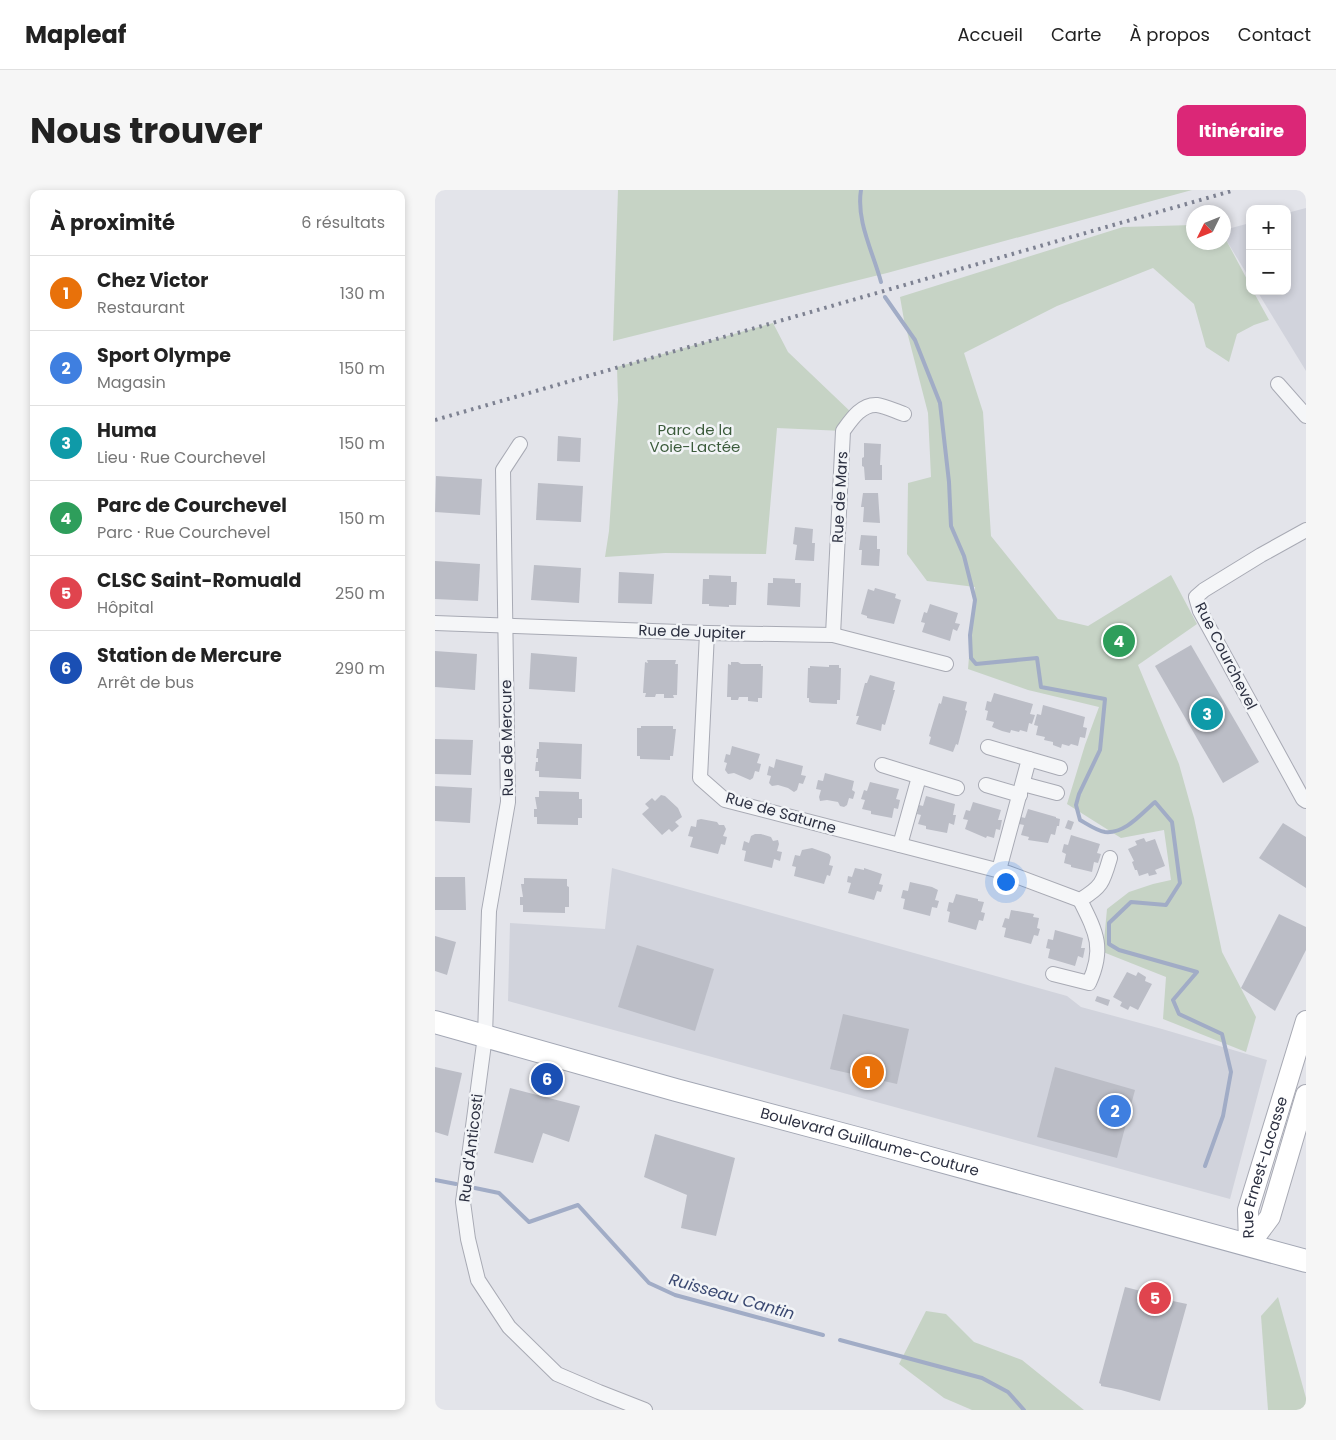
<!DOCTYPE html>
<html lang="fr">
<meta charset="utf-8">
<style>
:root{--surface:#fff;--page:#f6f6f6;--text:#222;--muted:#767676;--line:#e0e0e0;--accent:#db2777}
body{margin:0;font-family:Poppins,sans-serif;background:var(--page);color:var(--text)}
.controls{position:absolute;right:15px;top:15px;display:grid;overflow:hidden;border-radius:10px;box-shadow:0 2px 8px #0003}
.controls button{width:45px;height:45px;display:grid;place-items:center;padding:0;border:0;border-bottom:1px solid var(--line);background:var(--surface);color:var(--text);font:25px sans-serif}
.compass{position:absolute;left:751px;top:15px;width:45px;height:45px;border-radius:50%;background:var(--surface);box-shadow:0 2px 8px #0003;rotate:227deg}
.you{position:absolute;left:570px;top:691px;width:18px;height:18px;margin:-12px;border:4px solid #fff;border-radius:50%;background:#1a73e8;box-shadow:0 0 0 8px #1a73e833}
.badge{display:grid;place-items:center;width:32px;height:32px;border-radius:50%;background:var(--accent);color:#fff;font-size:16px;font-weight:700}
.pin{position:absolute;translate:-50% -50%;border:2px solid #fff;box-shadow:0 1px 5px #0006}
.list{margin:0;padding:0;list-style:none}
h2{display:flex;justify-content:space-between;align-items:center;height:65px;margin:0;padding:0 20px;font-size:21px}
h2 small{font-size:16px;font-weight:400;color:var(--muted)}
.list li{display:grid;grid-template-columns:32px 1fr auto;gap:15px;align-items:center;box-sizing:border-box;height:75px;padding:0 20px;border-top:1px solid var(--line)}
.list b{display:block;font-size:19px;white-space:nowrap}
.list p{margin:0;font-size:16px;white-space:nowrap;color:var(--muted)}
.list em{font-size:16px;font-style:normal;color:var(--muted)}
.map{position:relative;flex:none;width:871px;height:1220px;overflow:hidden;border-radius:10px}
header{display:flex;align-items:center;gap:30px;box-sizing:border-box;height:70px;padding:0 25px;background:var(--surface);border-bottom:1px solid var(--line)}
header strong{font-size:24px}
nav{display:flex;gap:28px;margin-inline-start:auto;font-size:18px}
.intro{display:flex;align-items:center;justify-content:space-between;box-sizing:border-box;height:120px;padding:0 30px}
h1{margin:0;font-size:35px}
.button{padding:12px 22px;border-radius:10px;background:var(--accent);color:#fff;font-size:18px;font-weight:700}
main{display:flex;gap:30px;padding:0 30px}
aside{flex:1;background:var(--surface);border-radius:10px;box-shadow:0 2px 8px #0003}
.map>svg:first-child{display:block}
.built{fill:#d1d3dc}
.green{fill:#c6d3c5}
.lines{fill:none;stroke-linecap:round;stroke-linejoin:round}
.stream{stroke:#a1acc6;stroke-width:4}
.building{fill:#bbbdc6}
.street-casing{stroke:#a8aab4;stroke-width:16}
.secondary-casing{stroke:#a8aab4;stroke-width:22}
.primary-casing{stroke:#a3a7b4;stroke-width:24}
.street{stroke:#f5f6f8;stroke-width:14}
.secondary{stroke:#fff;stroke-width:20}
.primary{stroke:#fff;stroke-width:22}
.rail{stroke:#7e8292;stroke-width:4;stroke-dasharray:2.5 5;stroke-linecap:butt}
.labels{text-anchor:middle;stroke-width:5;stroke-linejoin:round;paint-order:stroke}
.park-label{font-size:15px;fill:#3b5b3b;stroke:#f2f4f7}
.street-label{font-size:15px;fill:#2c3041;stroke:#f2f4f7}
.water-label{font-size:16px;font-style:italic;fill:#3a4871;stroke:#f2f4f7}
</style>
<header>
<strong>Mapleaf</strong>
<nav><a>Accueil</a><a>Carte</a><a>À propos</a><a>Contact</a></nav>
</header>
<div class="intro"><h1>Nous trouver</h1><a class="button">Itinéraire</a></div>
<main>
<aside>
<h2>À proximité<small>6 résultats</small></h2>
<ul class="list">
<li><span class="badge" style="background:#e8710a">1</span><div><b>Chez Victor</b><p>Restaurant</p></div><em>130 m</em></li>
<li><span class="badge" style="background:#3f7fe0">2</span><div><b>Sport Olympe</b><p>Magasin</p></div><em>150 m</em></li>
<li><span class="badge" style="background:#0f9aa8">3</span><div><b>Huma</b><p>Lieu · Rue Courchevel</p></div><em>150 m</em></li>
<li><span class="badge" style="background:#2e9e5b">4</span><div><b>Parc de Courchevel</b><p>Parc · Rue Courchevel</p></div><em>150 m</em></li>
<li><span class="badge" style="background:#e0444e">5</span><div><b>CLSC Saint-Romuald</b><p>Hôpital</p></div><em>250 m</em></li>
<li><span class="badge" style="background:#1a4fb4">6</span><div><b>Station de Mercure</b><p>Arrêt de bus</p></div><em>290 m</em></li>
</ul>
</aside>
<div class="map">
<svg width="871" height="1220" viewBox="0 0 871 1220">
<rect width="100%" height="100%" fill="#e3e4ea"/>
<g class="built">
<polygon points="871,18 871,181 822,101 852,101 852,23"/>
<polygon points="815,33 815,89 788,45 789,40"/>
<polygon points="177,678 632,806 646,817 727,839 832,870 795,1009 73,811 75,733 170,739"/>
</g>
<g class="green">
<polygon points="183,0 757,0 452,83 178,151"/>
<polygon points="758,35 758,52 788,52 789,46 815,95 815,101 818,101 834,130 819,135 802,144 794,172 771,157 759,114 718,78 622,116 529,163 548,222 556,346 623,429 653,436 736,385 762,434 703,475 744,574 759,628 787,762 821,827 811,862 728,829 731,787 668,762 672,719 694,702 718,694 736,690 729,640 686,648 632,614 650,555 664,517 593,500 533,479 540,397 492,391 472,364 473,293 496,287 493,223 469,130 465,107 688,37"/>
<polygon points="338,133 353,162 419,225 408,241 342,238 331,364 230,363 170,367 174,341 183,210 182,177"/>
<polygon points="843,1107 871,1208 871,1220 833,1220 826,1126"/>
<polygon points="491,1121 511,1124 539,1152 587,1170 649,1220 537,1220 509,1208 464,1174"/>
</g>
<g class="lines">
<g class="stream">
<path d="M426,0C421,31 438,62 446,92"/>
<path d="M450,107L480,150L505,213L514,292L516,336L529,366L540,410L535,445L536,468L541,474L602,468L606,497L670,509L665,560L644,604L641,615L645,630C652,634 662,641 670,642C690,644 706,624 720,612L737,632L745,693L731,715L696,712L674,733V754L684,760L762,782L738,810L744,824L787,844L796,882L788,926L770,976"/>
<polyline points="0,990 21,994"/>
<polyline points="40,998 64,1003 94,1032 143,1015 214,1093 240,1105 388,1145"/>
<polyline points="405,1150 547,1188 573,1202 589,1220"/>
</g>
</g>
<g class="building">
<polygon points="123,246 146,248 145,272 122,271"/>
<polygon points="429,253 446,254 445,275 447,275 447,290 430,290 429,277 427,276 427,268 429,267"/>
<polygon points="1,286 47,289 45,325 0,322"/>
<polygon points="103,293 148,296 146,332 101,330"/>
<polygon points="428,303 443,303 445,333 428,332 429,317 426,317"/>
<polygon points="360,337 378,339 377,353 380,353 379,371 360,370 362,355 358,354"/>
<polygon points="426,345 442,346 442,359 445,359 444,376 426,375 427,360 424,360"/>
<polygon points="0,371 45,374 43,411 0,409"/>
<polygon points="99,375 146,378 144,413 96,410"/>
<polygon points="184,382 219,384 217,414 183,413"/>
<polygon points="274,385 296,386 296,392 302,392 301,415 294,415 294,417 274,416 274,414 267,414 268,389 274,389"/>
<polygon points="338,388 360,389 360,393 366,393 365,417 332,415 333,393 338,393"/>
<polygon points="440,398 461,404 460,408 466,410 459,434 432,428 432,426 426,424 433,399 439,401"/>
<polygon points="495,414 523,423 520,433 525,434 522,441 518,439 515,451 487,442 490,433 486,432 489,422 492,423"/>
<polygon points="756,455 824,572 788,593 720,476"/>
<polygon points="0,461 42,464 40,500 0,497"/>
<polygon points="96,463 142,467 140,502 94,499"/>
<polygon points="212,470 241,470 240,474 243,474 242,505 238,505 239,508 229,508 229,504 221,504 220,507 210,507 211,503 208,503 210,472 213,473"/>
<polygon points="296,472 303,472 306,474 326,474 326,476 328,476 327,508 323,508 323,512 313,511 313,507 304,507 303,510 296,510 296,507 292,507 293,474 296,475"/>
<polygon points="394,475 404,475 404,478 406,478 405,510 402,510 402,514 377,513 374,512 374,508 372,508 373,478 375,478 375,476 394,477"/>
<polygon points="435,485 460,492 458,500 460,500 450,535 447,534 446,541 421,534 424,526 421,526 430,493 432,493"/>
<polygon points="559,503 598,514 595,524 600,525 597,534 594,533 592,542 585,540 584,542 576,540 575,543 567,541 557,537 559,532 551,530 553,521 550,520 552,511 556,512"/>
<polygon points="508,506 532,512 530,520 532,521 523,555 521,554 518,562 494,554 496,547 494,546 504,513 506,514"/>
<polygon points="608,515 650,527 648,537 652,538 650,548 645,547 643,556 636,554 634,556 627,554 626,558 618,555 618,552 609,550 610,547 601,545 603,536 599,535 602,524 606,525"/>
<polygon points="206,536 238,536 238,539 241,539 238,566 235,566 235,570 205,569 205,566 202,566 202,538 206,538"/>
<polygon points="0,549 38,550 36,585 0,584"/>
<polygon points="104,552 147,554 146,589 104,587 104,581 100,581 101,572 103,572 103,568 101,568 102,559 104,559"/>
<polygon points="297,556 325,564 322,573 326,574 324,582 320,581 318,588 315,590 299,583 293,584 290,580 292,573 289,572 291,564 295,565"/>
<polygon points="341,569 368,576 366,585 371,586 368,594 364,593 362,600 359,602 353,598 343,595 337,596 334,593 336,586 332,585 334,576 339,578"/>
<polygon points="390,583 419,591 417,600 420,602 418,609 414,608 412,615 409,617 405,616 403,612 392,610 385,611 384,607 386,600 381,599 383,590 388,591"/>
<polygon points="435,592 464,599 461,609 465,610 463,619 459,618 457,628 436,624 436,621 427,619 430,610 426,609 429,600 432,601"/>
<polygon points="0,596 37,598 35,633 0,631"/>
<polygon points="104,601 144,602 144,609 147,609 147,628 143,628 143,635 102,634 102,627 99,627 99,619 102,619 100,607 104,607"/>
<polygon points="226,605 230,606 243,618 247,627 240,632 244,636 237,642 234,639 227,645 207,624 214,618 210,614 217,608 220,611"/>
<polygon points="491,606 520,614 518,625 521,625 519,635 514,633 512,643 491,639 491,636 483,634 486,625 482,624 484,615 488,616"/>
<polygon points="538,612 566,620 563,630 567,630 565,640 561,639 559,648 552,646 551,648 530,639 533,630 528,629 531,620 535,621"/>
<polygon points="593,619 621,627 621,628 625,629 624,636 622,636 620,645 616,644 613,653 593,650 594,647 586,645 589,635 584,634 586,627 590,628"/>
<polygon points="266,629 282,632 284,635 289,635 291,639 288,646 292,647 290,655 286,654 283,664 255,657 258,647 253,646 256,636 261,637 262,630"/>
<polygon points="633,630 639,632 636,640 630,638"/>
<polygon points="848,633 871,647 871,698 824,668"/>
<polygon points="320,644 326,644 336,647 338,651 343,650 344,654 342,661 347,662 345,671 339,669 337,678 309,671 311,661 307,660 309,651 314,653 316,646"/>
<polygon points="636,645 665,654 662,663 666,664 663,673 659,672 657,682 636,677 636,675 629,673 631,664 627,662 629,654 633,655"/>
<polygon points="709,648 711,652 720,649 730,676 720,680 722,684 714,686 713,683 704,686 702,680 700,680 697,672 699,671 693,659 702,655 700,651"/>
<polygon points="377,658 394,664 396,667 394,675 398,676 395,686 392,685 389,694 359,686 361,677 357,676 360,665 365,666 367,660"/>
<polygon points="420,678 429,680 429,678 447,684 444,694 448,695 446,702 442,701 439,710 413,703 416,693 412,692 413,686 417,687"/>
<polygon points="0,687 30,687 31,720 0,720"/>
<polygon points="89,688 132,689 132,696 134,697 134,717 130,717 130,723 88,722 88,715 85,715 85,707 88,707 86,694 89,694"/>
<polygon points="475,692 497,697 503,700 500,710 504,711 502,718 497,717 495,726 468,719 470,709 466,708 468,700 473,701"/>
<polygon points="521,704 543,709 543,711 549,712 546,722 550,723 548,731 544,730 541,740 513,732 515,722 512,721 514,712 518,713"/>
<polygon points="576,720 599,724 598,727 604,728 602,738 605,739 603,746 599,745 596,754 569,747 571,738 567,737 570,728 574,729"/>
<polygon points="844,724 871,737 871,760 840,821 806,798"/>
<polygon points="620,740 648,748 646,758 650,758 648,768 643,766 640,776 613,768 615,759 611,758 613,749 618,750"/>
<polygon points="0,746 21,752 12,785 0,781"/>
<polygon points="202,755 279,779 260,841 183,817"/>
<polygon points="692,782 701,786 703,782 711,787 710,791 717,794 703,820 695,816 693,820 685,816 687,812 678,807"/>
<polygon points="662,806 675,810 673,816 660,811"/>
<polygon points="408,824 474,839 462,894 395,879"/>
<polygon points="0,877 27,883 13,946 0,942"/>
<polygon points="620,877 700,900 682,968 602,947"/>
<polygon points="75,898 145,916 134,952 108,943 98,973 59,963"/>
<polygon points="220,944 300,968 281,1046 246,1038 252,1005 209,987"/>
<polygon points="690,1097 706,1101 709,1104 710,1098 734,1105 733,1110 752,1114 725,1211 686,1200 666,1196 666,1194 664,1193"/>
</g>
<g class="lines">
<defs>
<g id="street">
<polyline points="843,194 871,226"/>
<polyline points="85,254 68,280 73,612 54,721 50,846 28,1012 33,1049 43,1090 74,1137 122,1184 164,1202 210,1220"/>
<polyline points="871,340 826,365 769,400 761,407 765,421 868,609 871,611"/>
<polyline points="0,433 272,443 398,445 511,474"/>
<path d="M272,443L265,588L290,610L573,683L645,710C667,697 668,692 675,668"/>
<path d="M398,445L408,241C416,230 426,214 442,215C450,216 460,221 469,224"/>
<polyline points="553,557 594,569 564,680"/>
<polyline points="594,569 625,578"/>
<polyline points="447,575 522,598"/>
<polyline points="588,594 622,603"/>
<polyline points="551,595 585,605"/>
<polyline points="465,655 484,587"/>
<path d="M618,784L654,793C670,758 661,742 645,710"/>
</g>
<g id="secondary">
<path id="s1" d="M814,1055L813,1020L871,831"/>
<polyline points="814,1055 835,1027 871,905"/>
</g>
<g id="primary">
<path id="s2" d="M0,832L241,900L425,949L871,1071"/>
</g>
</defs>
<use href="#street" class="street-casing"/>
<use href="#secondary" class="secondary-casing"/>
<use href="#primary" class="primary-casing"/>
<use href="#street" class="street"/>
<use href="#secondary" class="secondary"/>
<use href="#primary" class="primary"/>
<polyline class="rail" points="0,230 800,0"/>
</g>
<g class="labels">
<g class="park-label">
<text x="260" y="245">Parc de la<tspan x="260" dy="17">Voie-Lactée</tspan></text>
</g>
<g class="street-label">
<text transform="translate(405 307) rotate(-87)" y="5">Rue de Mars</text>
<text transform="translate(257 442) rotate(2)" y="5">Rue de Jupiter</text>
<text transform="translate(791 466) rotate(63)" y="5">Rue Courchevel</text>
<text transform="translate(72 548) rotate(-91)" y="5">Rue de Mercure</text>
<text transform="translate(346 623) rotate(16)" y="5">Rue de Saturne</text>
<text dy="5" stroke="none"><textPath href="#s2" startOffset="451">Boulevard Guillaume-Couture</textPath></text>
<text transform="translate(36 958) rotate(-83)" y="5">Rue d'Anticosti</text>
<text dy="5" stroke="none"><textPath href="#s1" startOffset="80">Rue Ernest-Lacasse</textPath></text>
</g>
<g class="water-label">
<text transform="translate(297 1106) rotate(16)" y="6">Ruisseau Cantin</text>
</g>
</g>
</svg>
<div class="controls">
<button>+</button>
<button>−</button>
</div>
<svg class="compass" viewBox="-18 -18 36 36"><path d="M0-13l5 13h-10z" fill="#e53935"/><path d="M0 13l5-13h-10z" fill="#767676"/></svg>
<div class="you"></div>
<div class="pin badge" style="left:433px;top:882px;background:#e8710a">1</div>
<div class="pin badge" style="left:680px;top:921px;background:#3f7fe0">2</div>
<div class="pin badge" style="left:772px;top:524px;background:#0f9aa8">3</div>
<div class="pin badge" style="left:684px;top:451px;background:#2e9e5b">4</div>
<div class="pin badge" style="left:720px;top:1108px;background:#e0444e">5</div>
<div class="pin badge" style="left:112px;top:889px;background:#1a4fb4">6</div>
</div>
</main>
